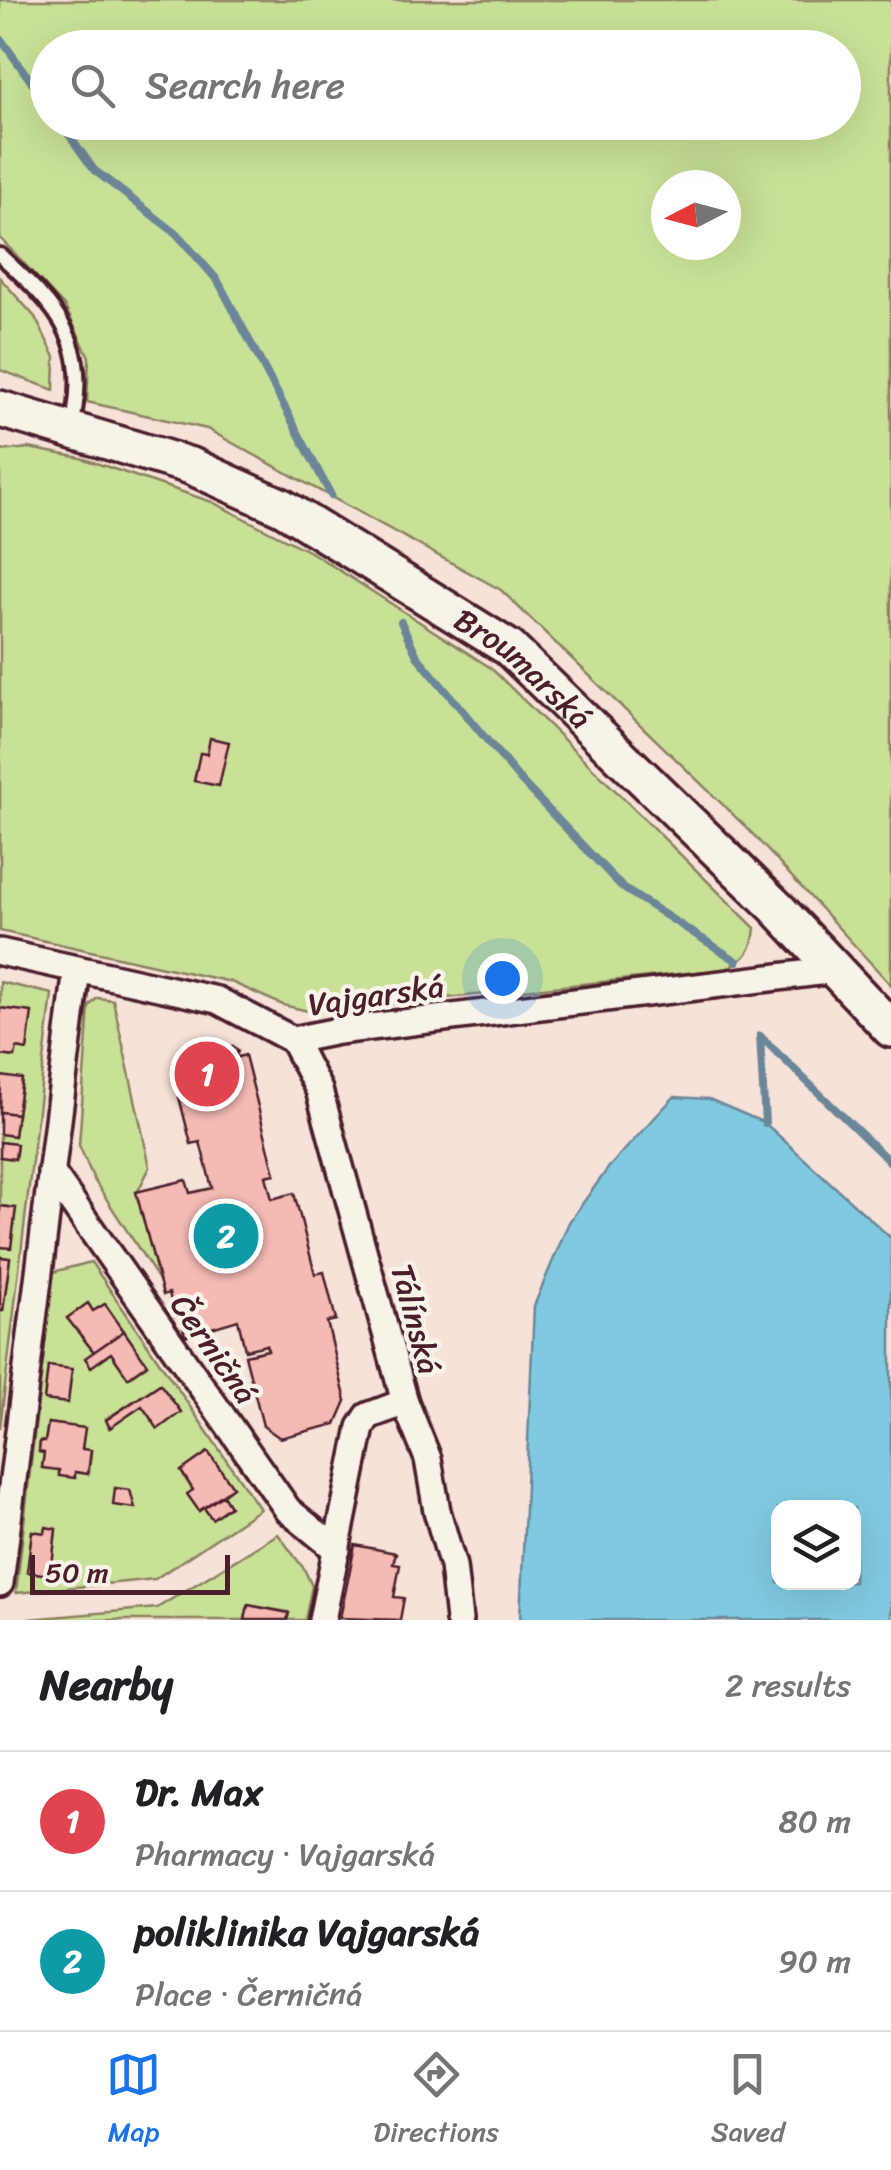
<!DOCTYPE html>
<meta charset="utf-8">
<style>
:root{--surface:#fff;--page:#f2f2f2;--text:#202124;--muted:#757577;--line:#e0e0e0;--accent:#1a73e8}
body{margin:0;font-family:Sriracha,sans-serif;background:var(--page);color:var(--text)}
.controls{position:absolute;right:30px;bottom:30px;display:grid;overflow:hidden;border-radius:20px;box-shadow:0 10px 40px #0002}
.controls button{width:90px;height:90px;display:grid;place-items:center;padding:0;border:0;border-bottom:2px solid var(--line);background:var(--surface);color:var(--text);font:50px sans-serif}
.compass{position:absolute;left:651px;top:170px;width:90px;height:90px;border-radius:50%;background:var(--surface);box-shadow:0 10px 40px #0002;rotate:264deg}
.scale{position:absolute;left:30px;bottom:25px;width:200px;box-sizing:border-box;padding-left:10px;border:5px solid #4a1f2b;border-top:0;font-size:28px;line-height:35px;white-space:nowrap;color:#4a1f2b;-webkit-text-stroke:8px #f7f3e8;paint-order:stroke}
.you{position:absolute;left:502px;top:978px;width:35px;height:35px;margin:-25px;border:8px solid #fff;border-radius:50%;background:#1a73e8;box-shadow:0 0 0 15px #1a73e833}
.badge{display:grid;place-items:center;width:65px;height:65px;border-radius:50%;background:var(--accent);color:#fff;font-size:32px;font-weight:700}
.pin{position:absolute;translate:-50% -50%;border:5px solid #fff;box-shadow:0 2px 10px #0006}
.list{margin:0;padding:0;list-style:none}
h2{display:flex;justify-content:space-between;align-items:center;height:130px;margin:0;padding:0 40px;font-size:42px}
h2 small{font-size:32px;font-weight:400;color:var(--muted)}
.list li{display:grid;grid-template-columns:65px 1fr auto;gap:30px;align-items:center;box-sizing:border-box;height:140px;padding:0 40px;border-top:2px solid var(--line)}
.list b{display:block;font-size:38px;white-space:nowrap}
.list p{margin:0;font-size:32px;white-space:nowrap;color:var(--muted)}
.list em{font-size:32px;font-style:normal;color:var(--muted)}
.icon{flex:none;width:55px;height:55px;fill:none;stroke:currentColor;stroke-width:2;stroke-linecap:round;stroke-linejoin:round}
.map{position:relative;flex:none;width:891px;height:1620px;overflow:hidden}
.search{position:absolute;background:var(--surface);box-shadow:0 10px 40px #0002;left:30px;right:30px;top:30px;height:110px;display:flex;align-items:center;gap:25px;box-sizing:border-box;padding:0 35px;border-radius:55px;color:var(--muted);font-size:38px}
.sheet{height:410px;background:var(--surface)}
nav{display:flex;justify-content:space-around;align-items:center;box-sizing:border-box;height:140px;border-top:2px solid var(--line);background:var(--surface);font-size:28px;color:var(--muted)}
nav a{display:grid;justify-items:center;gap:5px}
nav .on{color:var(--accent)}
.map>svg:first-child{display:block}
.green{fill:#c9e197;stroke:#8a8061;stroke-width:2.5;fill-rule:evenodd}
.water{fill:#80cae1;stroke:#6a8698;stroke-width:2.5;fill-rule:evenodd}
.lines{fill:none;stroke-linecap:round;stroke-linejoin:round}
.stream{stroke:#6a8698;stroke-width:8}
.building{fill:#f5bab3;stroke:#4a1f2b;stroke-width:2.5}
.lane-casing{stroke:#4a1f2b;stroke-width:20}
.street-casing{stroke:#4a1f2b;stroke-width:32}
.secondary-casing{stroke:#4a1f2b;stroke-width:42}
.lane{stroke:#f7f3e8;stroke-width:12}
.street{stroke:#f7f3e8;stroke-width:25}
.secondary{stroke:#f7f3e8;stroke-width:35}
.labels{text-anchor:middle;stroke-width:9;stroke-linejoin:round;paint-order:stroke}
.street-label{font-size:32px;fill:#4a1f2b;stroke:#f7f3e8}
</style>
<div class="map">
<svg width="891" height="1620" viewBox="0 0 891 1620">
<rect width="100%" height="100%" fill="#f6e2d8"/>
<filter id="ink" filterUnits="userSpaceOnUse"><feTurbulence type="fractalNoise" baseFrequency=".01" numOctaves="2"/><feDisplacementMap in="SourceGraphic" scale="20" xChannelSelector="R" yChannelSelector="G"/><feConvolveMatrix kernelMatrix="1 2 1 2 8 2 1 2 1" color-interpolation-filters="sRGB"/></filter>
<g filter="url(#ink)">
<g class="green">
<path d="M0,0H891V985L748,829L501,590L207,429L87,402L89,357L65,307L0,238ZM48,48H844V122H48ZM666,185H726V245H666Z"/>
<polygon points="0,278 35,317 55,357 54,390 0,370"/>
<path d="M29,448L81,458L212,502L314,554L491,668L755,928C753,951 746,959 726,969L312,1012L283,1005L231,982L0,931V451Z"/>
<polygon points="0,982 52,994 0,1428 0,1311 3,1310 10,1258 0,1257 0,1247 16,1208 0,1206 0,1157 15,1159 17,1145 0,1142 0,1134 14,1135 22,1080 1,1076 0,1082 0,1055 17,1048 27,1049 31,1012 0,1008"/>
<polygon points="97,998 113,1000 150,1167 137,1193 159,1280 94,1180 79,1145 89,1007"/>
<path d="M91,1262L260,1509L155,1579L16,1593L53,1272ZM87,1304L93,1311L105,1304L147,1365L128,1378L111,1353L94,1352L67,1318ZM160,1384L181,1412L142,1406L109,1428L106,1419ZM48,1423L84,1428L82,1449L91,1451L89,1473L42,1468L44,1453L39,1452L40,1442H45ZM208,1452L233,1487L223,1495L230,1506L212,1518L204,1508L199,1511L193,1490L181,1471ZM46,1528L56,1529L51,1574L28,1572L32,1532L45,1533Z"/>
<polygon points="278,1534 304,1569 312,1586 305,1620 287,1620 288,1612 248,1605 245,1620 17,1620 157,1608"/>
</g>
<path class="water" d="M674,1097L709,1099L765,1123L891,1238V1620H520L534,1306L569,1222L609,1167ZM778,1508H854V1582H778Z"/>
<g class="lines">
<g class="stream">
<polyline points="0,38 48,105"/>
<polyline points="60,122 94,170 177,234 218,281 331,495"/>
<polyline points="401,622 417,656 521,781 623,888 737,961"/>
<polyline points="760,1036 891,1163"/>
<polyline points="760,1036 765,1123"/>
</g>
</g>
<g class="building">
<polygon points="210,738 229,742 219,786 194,781 200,753 207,754"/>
<polygon points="0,1008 32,1012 27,1050 17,1048 15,1057 0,1055"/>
<polygon points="233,1046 238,1051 235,1058 245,1055 275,1174 266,1176 272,1199 294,1193 315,1274 324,1272 336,1320 327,1322 346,1401 336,1424 280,1438 263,1426 245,1355 268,1350 266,1345 245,1350 238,1320 185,1336 180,1315 175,1316 169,1293 163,1295 136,1192 186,1180 190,1193 212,1188 200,1142 191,1144 179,1097 188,1095 182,1070 207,1063 202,1061 203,1053"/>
<polygon points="1,1076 22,1079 17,1114 0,1112"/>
<polygon points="0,1112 17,1114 14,1136 0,1134"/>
<polygon points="0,1142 17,1144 15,1159 0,1157"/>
<polygon points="0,1206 16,1208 11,1248 0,1247"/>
<polygon points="0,1257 10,1258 3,1311 0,1311"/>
<polygon points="88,1303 93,1311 105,1304 124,1331 94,1352 67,1318"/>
<polygon points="124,1331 147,1364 128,1378 111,1353 91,1367 85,1358"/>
<polygon points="48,1366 72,1369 68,1403 44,1400"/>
<polygon points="160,1384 181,1412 158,1429 142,1406 110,1428 106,1420"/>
<polygon points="48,1423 85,1428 82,1449 91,1450 88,1474 75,1472 75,1478 59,1476 59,1470 42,1468 44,1453 39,1452 40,1441 45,1442"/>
<polygon points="208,1452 233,1487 199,1511 187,1494 193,1490 181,1471"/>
<polygon points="115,1488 130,1490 135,1508 113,1505"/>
<polygon points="223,1495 230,1506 212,1519 204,1508"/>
<polygon points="46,1527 56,1529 51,1575 27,1572 32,1531 45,1533"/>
<polygon points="355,1545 396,1553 393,1564 400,1565 394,1597 404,1598 400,1620 340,1618"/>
<polygon points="248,1605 289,1613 287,1620 245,1620"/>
</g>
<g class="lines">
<defs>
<path id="lane" d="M0,255C59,309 91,342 72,427"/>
<g id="street">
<polyline points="0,952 217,1000 293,1040 338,1031 835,970"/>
<polyline points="293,1040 319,1090 405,1402 428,1459 437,1511 453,1566 459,1620"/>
<polyline points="51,1172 288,1510 337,1550"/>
<polyline points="0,1583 77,969"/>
<polyline points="322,1620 361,1427 368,1416 405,1402"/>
</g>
<g id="secondary">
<path id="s1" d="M0,409L191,466L282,507L509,648L777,908L891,1029"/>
</g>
</defs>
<use href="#lane" class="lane-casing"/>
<use href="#street" class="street-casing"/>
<use href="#secondary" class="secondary-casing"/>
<use href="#lane" class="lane"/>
<use href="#street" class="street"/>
<use href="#secondary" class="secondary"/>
</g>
</g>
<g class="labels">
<g class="street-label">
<text dy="11" stroke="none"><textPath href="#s1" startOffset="590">Broumarská</textPath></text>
<text transform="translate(376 995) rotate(-8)" y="11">Vajgarská</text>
<text transform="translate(416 1319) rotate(75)" y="11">Tálínská</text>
<text transform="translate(214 1349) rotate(55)" y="11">Černičná</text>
</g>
</g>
</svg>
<div class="controls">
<button><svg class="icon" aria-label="layers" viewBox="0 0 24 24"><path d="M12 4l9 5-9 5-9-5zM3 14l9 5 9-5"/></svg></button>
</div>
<svg class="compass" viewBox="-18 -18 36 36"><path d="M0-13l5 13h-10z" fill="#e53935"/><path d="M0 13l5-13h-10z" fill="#757577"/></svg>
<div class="scale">50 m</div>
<div class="you"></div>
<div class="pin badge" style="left:207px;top:1074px;background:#e0444e">1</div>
<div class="pin badge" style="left:226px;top:1236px;background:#0f9aa8">2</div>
<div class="search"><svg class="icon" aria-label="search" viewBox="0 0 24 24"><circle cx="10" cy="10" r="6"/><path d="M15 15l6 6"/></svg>Search here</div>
</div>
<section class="sheet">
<h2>Nearby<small>2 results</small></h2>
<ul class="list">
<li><span class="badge" style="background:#e0444e">1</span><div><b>Dr. Max</b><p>Pharmacy · Vajgarská</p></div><em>80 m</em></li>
<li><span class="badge" style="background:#0f9aa8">2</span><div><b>poliklinika Vajgarská</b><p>Place · Černičná</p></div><em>90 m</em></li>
</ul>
</section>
<nav>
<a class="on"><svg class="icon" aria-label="map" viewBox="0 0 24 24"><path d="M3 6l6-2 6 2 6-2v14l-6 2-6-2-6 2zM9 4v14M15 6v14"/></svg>Map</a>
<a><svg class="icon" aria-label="directions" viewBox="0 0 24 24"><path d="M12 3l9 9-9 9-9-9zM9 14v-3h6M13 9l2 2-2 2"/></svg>Directions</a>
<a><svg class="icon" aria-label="saved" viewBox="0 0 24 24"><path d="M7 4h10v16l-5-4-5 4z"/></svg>Saved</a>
</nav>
